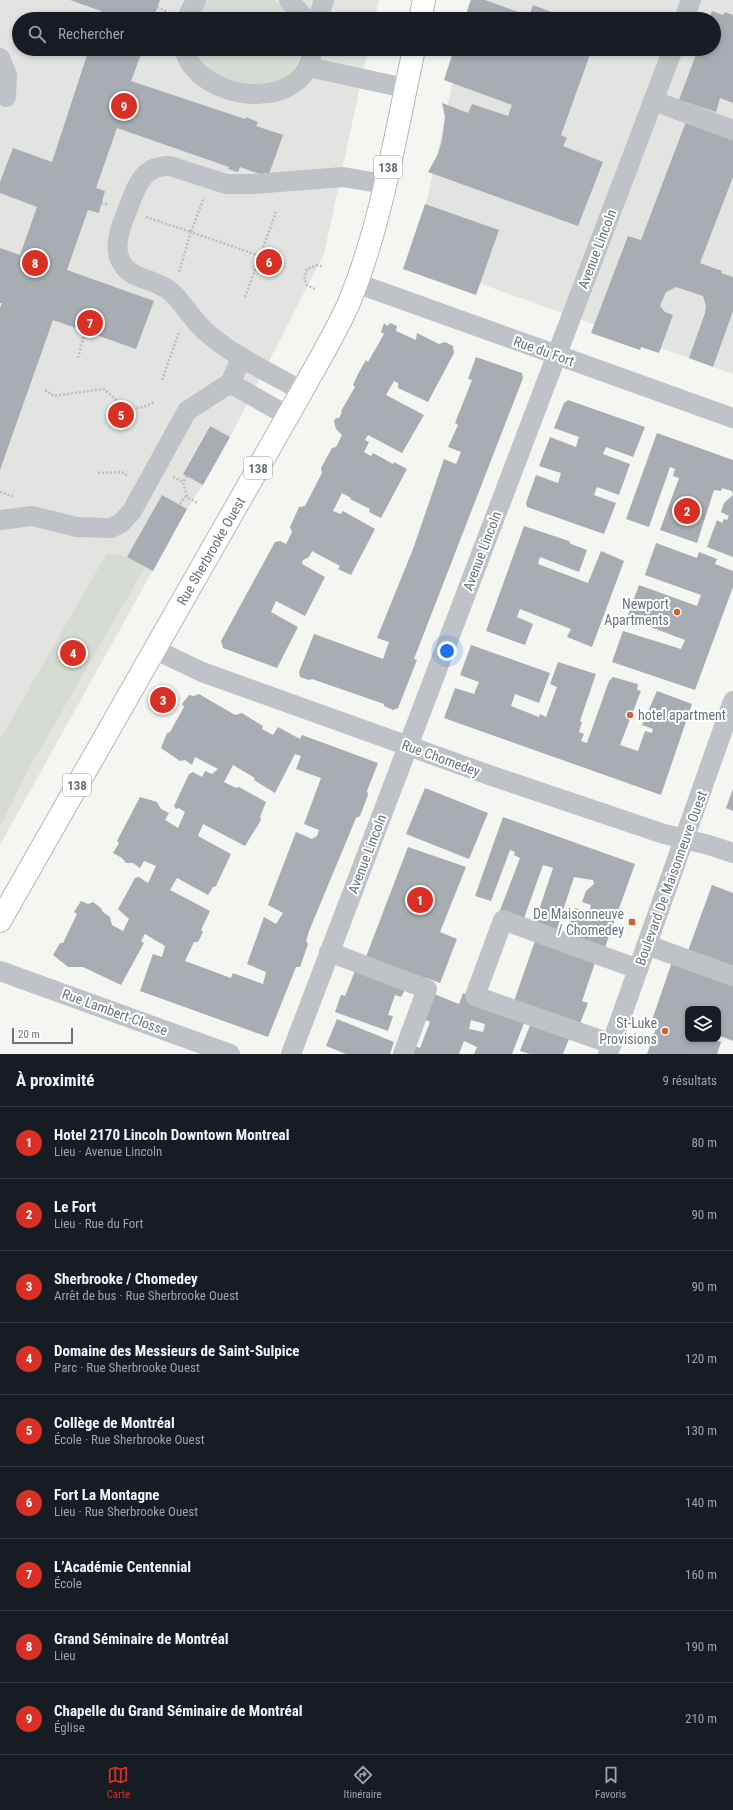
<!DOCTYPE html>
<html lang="fr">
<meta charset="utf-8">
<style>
:root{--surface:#171b24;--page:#20242c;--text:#f1f3f6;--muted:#9ea1a6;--line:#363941;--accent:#d93025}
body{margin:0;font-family:"Roboto Condensed",sans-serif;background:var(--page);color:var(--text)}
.controls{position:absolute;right:12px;bottom:12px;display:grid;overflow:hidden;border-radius:8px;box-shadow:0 2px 6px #0003}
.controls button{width:36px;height:36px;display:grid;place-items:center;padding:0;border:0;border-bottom:1px solid var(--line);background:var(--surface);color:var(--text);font:20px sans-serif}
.scale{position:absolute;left:12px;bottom:10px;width:61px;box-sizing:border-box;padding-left:4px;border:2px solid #677480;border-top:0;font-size:11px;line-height:14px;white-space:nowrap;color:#677480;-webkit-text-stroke:3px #fff;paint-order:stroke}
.you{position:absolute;left:447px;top:651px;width:14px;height:14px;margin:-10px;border:3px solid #fff;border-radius:50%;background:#1a73e8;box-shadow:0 0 0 6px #1a73e833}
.badge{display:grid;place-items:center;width:26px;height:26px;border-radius:50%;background:var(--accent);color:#fff;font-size:13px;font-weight:700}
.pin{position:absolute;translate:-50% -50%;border:2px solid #fff;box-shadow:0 1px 4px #0006}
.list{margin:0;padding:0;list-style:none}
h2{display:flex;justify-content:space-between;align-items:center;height:52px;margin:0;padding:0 16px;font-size:17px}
h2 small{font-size:13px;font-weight:400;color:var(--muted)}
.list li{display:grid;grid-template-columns:26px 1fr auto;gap:12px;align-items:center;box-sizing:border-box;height:72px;padding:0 16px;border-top:1px solid var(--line)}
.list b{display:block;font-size:15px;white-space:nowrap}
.list p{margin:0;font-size:13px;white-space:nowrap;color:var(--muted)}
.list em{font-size:13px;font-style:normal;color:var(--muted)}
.icon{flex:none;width:22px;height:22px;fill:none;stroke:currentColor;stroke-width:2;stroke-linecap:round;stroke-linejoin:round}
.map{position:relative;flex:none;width:733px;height:1054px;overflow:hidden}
.search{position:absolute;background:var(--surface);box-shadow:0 2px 6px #0003;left:12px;right:12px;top:12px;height:44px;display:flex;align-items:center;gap:10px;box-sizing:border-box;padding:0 14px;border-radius:22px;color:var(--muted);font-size:15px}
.sheet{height:700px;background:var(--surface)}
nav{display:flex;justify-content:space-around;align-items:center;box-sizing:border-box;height:56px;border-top:1px solid var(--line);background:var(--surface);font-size:11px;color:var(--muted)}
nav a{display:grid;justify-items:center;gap:2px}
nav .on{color:var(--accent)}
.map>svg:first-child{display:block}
.built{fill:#e3e4e2}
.green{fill:#d6dcd3}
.building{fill:#a7adb2;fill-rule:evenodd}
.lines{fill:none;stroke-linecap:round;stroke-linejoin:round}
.major-casing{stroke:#b5b8bb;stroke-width:24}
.path{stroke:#bbbdbf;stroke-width:2.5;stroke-dasharray:2 2;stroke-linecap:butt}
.minor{stroke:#bfc2c6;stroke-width:20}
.major{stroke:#fff;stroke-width:22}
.poi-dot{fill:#d36034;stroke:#fff;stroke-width:1.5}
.labels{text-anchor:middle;stroke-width:4;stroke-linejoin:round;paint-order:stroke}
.shield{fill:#fff;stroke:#959ea6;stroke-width:1}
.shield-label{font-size:13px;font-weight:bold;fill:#677480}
.street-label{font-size:14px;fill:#677480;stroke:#fff}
.poi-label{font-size:14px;fill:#677480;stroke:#fff;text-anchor:end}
</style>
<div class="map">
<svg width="733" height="1054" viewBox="0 0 733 1054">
<rect width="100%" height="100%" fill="#f5f5f2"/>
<g class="built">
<polygon points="0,0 379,0 375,19 19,19 19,49 368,49 324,254 230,437 209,426 183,473 203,485 187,509 0,845"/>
<polygon points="470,0 733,0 733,374 414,260 460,49 714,49 714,19 466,19"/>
</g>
<g class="green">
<polygon points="208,0 273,0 290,10 296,19 195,19 199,10"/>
<path d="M194,49H301C297,72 286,82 262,86C258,86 252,88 247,87C233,83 218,75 204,70Z"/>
<polygon points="107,553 127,557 145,567 27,772 0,827 0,739"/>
</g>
<g class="building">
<polygon points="70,0 160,0 153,19 99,19 101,11"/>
<polygon points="471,0 485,0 529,16 533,5 570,19 464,19"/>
<polygon points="712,11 723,15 725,12 733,15 733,103 720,98 716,112 679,100 698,49 714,49 714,19 709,19"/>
<polygon points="89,49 143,49 131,81 245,119 246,117 258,122 256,126 283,135 268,177 240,167 238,172 228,169 229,167 117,128 96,188 105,191 99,213 88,210 67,270 154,301 136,349 53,320 0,470 0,308 2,303 0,303 0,248 20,255 37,207 0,193 0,182 13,148 52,162"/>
<polygon points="454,49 592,49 561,135 567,138 563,146 603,162 578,226 428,172 438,154 442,140 445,117 442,103 468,113 472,104 508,116 512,105 444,80"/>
<polygon points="687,119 733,136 733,177 700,263 722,271 721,273 733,277 733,311 713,367 689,358 705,313 706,306 703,296 676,287 666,292 660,306 665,312 673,315 659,353 641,347 640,350 591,333 628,236 641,240"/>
<polygon points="425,204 499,230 476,295 403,269"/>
<polygon points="384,323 387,326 390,323 397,326 396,331 416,340 417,333 439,344 445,342 453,346 454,353 428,402 398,388 398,383 394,381 386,395 424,415 402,453 368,435 365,440 369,442 364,452 371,456 373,453 393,464 394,462 407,469 381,518 369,512 370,509 350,499 351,498 342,493 333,511 341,514 343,511 375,529 351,575 338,569 340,566 312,551 309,557 303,560 302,564 325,577 305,616 276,601 271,612 298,627 277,668 223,648 221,641 275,542 280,541 286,544 292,532 290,527 299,507 305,506 322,473 321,468 332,448 336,447 342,435 336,429 334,421 336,418 339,418 342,412 341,411 355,387 353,385 358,374 366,360 368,362 384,334 381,332"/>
<polygon points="476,357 522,373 523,378 414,659 417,660 398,708 393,710 384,706 384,704 312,679 309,680 300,677 299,672 314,634 383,659 389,642 377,638 413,549 444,459 456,464 461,452 448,447 458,425 455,423 472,380 468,379"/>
<polygon points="568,400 645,427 633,457 606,447 603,454 630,464 619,495 597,487 594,495 616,503 604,534 527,507 526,503 536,475 558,483 561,473 539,466 550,437 576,447 579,437 554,428 564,403"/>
<polygon points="210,426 230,437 203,485 183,474"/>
<polygon points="657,433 733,460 733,557 707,547 717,520 722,523 724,519 727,520 729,516 721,512 724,503 733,495 732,491 722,488 721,491 714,490 697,543 660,530 679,478 673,476 675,469 670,467 649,527 626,519"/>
<polygon points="162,495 187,509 153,571 127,557"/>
<polygon points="524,526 569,541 571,544 587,550 579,572 540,557 538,564 588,583 601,551 624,561 592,647 567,637 571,629 520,609 517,617 533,624 525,645 486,631"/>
<polygon points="656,543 697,558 699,552 717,559 715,564 733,571 733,587 695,690 612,662 623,631 681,649 685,640 627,618 639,585 697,606 701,595 645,575"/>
<polygon points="471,645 550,673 539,703 515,694 511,706 539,717 540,714 546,717 557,687 550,684 558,662 596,674 580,721 582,722 579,732 584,734 581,741 587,743 609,681 613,677 638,684 637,690 641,691 620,745 638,751 645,731 652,733 653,729 642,725 657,691 692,704 661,795 444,718 455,688 474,694 479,682 460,675"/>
<path d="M199,694L235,715L242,713L263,726L262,729L273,735L278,727L300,739L302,735L378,763L367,791L368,795L360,816L356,818L309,931L306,941L308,944L300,967H296L268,1037L140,991L153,954L162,957L165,946L145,934L141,941L144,943L121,985L83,967H68L53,955L60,943H63L77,914L74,912L81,901L88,904L93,902L101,908L103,912L110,917L112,925L123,931L129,919L118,909L135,878L139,877L148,883L156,866L144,861L140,868L133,863H126L122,858L113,853L119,843L117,841L140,797L157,802L161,809L169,813L165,820L178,828L185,812L179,808L176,809L174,806L189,774L193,772L202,777L205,771L212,774L218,769L195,757L192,765L185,760L180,761L161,748L167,733L170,732L184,707L182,704L189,695L194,696ZM295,754L301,756L296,769L321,778L304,824L319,830L317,836L312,839L296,832L268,905L283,913L276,924L264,917L247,964L266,972L263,984L233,973L231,978L185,961L194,942H198L203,932L201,930L210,911L170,890L177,878L208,895L213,887L216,886L231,854L198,836L203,824L245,846L261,820L260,817L266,802L239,787L236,788L224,782L233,765L255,778L254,780L275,793Z"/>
<polygon points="425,788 488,813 469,859 406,834"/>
<polygon points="733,789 733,811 726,808"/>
<polygon points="503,817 635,864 604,950 564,936 575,908 585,911 590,909 591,905 582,902 586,891 594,884 593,880 574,877 556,932 534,925 553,868 543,865 523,921 499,913 520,858 514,855 515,852 510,850 491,901 475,896"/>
<polygon points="408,847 466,867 440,932 457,939 440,983 427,978 424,984 364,962"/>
<polygon points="712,885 733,893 733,967 688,951"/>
<polygon points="536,938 596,960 582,1001 588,1003 579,1026 513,1004"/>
<polygon points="672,962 733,984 733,1041 718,1035 718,1009 688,1009 688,1039 711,1039 721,1042 717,1054 647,1054 657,1025 651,1023"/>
<polygon points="355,971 406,988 401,997 395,995 388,1015 393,1016 388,1031 335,1012 341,995 345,996"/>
<path d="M463,993L526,1018L512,1054H474L477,1047L464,1041L459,1054H412L415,1046L420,1048L430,1022L424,1019L434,994L459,1004ZM471,1020L485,1024L483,1032L469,1029Z"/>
<polygon points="337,1019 394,1042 390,1054 346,1054 326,1046"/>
<polygon points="532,1020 571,1034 563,1054 530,1054 520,1051"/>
</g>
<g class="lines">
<defs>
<g id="major">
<polyline points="420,19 424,0"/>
<path d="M0,921L302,391C318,362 335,334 348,305C381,227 396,132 414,49"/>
</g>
</defs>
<use href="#major" class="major-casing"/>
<g class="path">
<polyline points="157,7 168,12"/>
<polyline points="275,49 290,54"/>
<polyline points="101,203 109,205"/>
<polyline points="146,217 191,232 204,197"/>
<polyline points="179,272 191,232 260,256 276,212"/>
<polyline points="315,289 307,285 304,279 307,269 317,265 324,267"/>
<polyline points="245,297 260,256"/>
<polyline points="78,358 85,331"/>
<polyline points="162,380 179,332"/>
<path d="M45,390L54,396L104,389C122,405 131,415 154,402"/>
<polyline points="98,473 122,472 128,476"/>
<polyline points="187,476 183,482 187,497 197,503"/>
<polyline points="173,477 183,482"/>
<polyline points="0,492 15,497"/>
<polyline points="180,504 187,495"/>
</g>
<g class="minor">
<polyline points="289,0 305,19"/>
<polyline points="186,19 196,0"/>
<polyline points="318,19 324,0"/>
<polyline points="684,19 691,0"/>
<path d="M184,49C198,103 308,115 312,49"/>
<polyline points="0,58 7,75 6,97"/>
<polyline points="308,67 405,88"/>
<polyline points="654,101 733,130"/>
<polyline points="356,283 733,418"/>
<polyline points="230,383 288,416"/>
<path d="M302,391C269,372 232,356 204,330C192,319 181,300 170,291C153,277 127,281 119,257C113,239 126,215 132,198C139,179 148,165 170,166L226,184H254L343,177L384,184"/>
<polyline points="0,520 32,516 77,527 111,528 121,523 132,511 187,411 230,383 242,357"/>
<polyline points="154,649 202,672 492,776 664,834 709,845 733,853"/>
<polyline points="647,945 733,976"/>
<polyline points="329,952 427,989 403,1054"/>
<polyline points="0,971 230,1054"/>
<polyline points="612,1044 475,996 503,920 638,969"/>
<polyline points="291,1054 673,49"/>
<polyline points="608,1054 733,701"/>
</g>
<use href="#major" class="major"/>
</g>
<g class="poi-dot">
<circle cx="677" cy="612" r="4"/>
<circle cx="630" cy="715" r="4"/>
<rect x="628" y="918" width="8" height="8" rx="2"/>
<circle cx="665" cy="1031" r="4"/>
</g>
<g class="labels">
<g class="shield">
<rect x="374" y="156" width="28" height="22" rx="3"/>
<rect x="244" y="457" width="28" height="22" rx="3"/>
<rect x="63" y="774" width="28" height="22" rx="3"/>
</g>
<g class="shield-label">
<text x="388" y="172">138</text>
<text x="258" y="473">138</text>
<text x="77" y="790">138</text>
</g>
<g class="street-label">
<text transform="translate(597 249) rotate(-69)" y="5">Avenue Lincoln</text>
<text transform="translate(544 351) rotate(20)" y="5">Rue du Fort</text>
<text transform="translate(211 551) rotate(-60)" y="5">Rue Sherbrooke Ouest</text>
<text transform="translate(482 551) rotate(-69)" y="5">Avenue Lincoln</text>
<text transform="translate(441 758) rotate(20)" y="5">Rue Chomedey</text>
<text transform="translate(367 854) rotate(-69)" y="5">Avenue Lincoln</text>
<text transform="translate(671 878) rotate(-70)" y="5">Boulevard De Maisonneuve Ouest</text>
<text transform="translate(115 1012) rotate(20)" y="5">Rue Lambert-Closse</text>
</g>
<g class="poi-label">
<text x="669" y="609">Newport<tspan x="669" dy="16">Apartments</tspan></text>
<text x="638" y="720" text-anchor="start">hotel apartment</text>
<text x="624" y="919">De Maisonneuve<tspan x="624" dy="16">/ Chomedey</tspan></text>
<text x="657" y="1028">St-Luke<tspan x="657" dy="16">Provisions</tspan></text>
</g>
</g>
</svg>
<div class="controls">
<button><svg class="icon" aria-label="layers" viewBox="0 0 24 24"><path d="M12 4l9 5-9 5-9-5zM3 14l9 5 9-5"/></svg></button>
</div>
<div class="scale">20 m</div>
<div class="you"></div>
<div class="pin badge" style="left:420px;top:900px">1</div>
<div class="pin badge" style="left:687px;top:511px">2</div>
<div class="pin badge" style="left:163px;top:700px">3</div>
<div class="pin badge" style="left:73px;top:653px">4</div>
<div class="pin badge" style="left:121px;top:415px">5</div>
<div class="pin badge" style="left:269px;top:262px">6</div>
<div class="pin badge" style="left:90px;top:323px">7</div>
<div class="pin badge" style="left:35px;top:263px">8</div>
<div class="pin badge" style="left:124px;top:106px">9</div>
<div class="search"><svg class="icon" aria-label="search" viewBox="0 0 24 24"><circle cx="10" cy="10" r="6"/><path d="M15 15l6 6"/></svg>Rechercher</div>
</div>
<section class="sheet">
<h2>À proximité<small>9 résultats</small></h2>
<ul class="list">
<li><span class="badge">1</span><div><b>Hotel 2170 Lincoln Downtown Montreal</b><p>Lieu · Avenue Lincoln</p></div><em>80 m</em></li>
<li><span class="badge">2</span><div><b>Le Fort</b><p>Lieu · Rue du Fort</p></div><em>90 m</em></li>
<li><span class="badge">3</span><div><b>Sherbrooke / Chomedey</b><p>Arrêt de bus · Rue Sherbrooke Ouest</p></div><em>90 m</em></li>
<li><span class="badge">4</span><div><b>Domaine des Messieurs de Saint-Sulpice</b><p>Parc · Rue Sherbrooke Ouest</p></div><em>120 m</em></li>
<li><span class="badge">5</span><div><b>Collège de Montréal</b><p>École · Rue Sherbrooke Ouest</p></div><em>130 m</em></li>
<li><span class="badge">6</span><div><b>Fort La Montagne</b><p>Lieu · Rue Sherbrooke Ouest</p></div><em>140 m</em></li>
<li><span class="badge">7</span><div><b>L’Académie Centennial</b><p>École</p></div><em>160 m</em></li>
<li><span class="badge">8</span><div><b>Grand Séminaire de Montréal</b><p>Lieu</p></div><em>190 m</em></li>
<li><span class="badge">9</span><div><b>Chapelle du Grand Séminaire de Montréal</b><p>Église</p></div><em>210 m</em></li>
</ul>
</section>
<nav>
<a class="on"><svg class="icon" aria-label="map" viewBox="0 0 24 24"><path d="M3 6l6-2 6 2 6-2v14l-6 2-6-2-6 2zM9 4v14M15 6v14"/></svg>Carte</a>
<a><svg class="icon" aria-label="directions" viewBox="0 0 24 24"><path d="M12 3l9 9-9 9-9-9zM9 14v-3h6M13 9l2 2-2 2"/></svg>Itinéraire</a>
<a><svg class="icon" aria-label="saved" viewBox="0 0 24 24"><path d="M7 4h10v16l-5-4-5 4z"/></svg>Favoris</a>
</nav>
